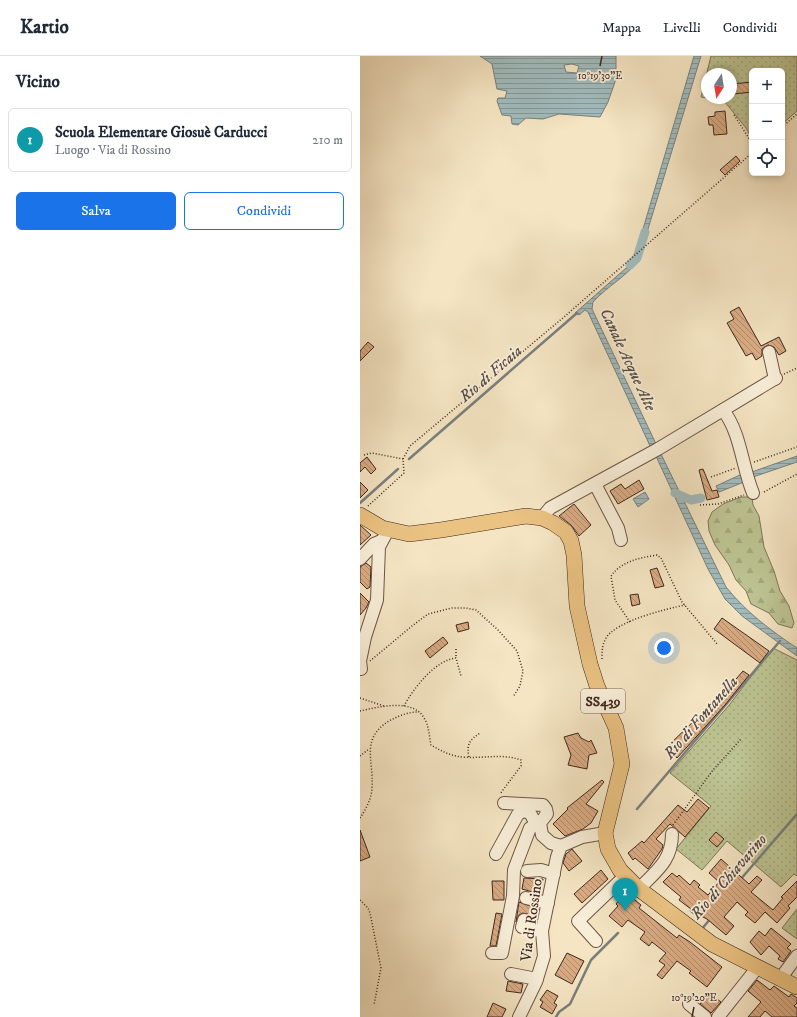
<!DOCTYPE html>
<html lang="it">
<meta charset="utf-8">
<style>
:root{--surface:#fff;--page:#f6f6f7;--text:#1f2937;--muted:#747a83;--line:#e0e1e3;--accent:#1a73e8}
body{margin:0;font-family:"IM FELL DW Pica",serif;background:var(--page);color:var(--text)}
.controls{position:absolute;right:12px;top:12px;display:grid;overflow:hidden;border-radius:6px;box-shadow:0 2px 6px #0003}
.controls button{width:36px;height:36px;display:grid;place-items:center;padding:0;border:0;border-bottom:1px solid var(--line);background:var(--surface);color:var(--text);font:20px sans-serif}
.compass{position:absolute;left:341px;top:12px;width:36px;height:36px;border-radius:50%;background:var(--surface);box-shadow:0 2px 6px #0003;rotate:192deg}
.you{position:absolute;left:304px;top:592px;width:14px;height:14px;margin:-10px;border:3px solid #fff;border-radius:50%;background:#1a73e8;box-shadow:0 0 0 6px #1a73e833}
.badge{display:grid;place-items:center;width:26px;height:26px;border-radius:50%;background:var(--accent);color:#fff;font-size:13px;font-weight:700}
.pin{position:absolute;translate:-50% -33px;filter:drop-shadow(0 1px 2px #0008)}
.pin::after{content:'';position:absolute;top:21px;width:14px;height:12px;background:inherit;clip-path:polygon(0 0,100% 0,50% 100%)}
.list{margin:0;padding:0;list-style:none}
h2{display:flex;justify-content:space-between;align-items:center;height:52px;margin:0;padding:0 16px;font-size:17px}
h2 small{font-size:13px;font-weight:400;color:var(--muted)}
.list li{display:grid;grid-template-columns:26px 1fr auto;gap:12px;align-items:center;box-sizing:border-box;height:64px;margin:0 8px 8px;padding:0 8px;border:1px solid var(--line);border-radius:6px}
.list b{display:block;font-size:15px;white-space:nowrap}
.list p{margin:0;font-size:13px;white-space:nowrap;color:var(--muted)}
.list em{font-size:13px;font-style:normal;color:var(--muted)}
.actions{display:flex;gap:8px;padding:12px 16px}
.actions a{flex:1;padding:9px 0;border:1px solid var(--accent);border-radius:6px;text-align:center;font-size:14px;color:var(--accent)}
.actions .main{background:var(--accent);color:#fff}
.icon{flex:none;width:22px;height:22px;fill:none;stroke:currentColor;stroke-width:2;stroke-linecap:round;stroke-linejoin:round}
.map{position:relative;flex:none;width:437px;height:961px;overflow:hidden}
header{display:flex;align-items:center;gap:24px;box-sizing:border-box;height:56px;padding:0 20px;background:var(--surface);border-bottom:1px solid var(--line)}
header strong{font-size:19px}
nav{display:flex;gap:22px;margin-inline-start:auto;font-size:14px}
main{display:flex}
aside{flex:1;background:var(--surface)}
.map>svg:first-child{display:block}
.green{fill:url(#green-dots);stroke:#7e7658}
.forest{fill:url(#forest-firs);stroke:#7e7658}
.water{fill:url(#water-rules);stroke:#7a807e;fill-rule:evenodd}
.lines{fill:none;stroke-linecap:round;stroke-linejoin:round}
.stream{stroke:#7a807e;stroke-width:2.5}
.canal{stroke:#a1bcbe;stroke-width:9}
.building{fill:url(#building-back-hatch);stroke:#3f271e}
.minor-casing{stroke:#6c5647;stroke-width:14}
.major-casing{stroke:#3f271e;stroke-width:16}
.path{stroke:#3f271e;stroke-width:1.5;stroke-dasharray:1 2;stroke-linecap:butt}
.minor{stroke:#f8eed8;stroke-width:12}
.major{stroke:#eac282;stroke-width:15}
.ticks{fill:none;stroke:#3f271e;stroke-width:1.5}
.labels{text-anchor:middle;stroke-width:3.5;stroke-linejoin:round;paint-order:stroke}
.shield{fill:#f8eed8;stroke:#766356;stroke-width:1}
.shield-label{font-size:14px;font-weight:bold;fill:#3f271e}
.street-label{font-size:15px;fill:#3f271e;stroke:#f8eed8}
.water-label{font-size:16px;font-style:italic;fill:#584c46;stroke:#f8eed8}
.ticks-label{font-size:10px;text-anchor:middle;fill:#3f271e;stroke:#f8eed8;stroke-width:3.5;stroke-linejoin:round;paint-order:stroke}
</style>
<header>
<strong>Kartio</strong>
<nav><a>Mappa</a><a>Livelli</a><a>Condividi</a></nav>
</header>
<main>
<aside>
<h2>Vicino<small></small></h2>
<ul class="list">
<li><span class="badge" style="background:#0f9aa8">1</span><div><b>Scuola Elementare Giosuè Carducci</b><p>Luogo · Via di Rossino</p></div><em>210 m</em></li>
</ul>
<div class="actions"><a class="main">Salva</a><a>Condividi</a></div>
</aside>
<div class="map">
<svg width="437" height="961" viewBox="0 0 437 961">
<defs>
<pattern id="green-dots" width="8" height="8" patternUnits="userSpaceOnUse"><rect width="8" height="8" fill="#bdc493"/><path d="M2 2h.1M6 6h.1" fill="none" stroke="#a4a87e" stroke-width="1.8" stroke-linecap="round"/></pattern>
<pattern id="forest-firs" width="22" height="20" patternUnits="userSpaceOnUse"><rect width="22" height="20" fill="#bdc493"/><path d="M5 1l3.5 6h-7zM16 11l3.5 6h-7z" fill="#a4a87e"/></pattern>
<pattern id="water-rules" width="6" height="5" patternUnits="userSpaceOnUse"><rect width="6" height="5" fill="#a1bcbe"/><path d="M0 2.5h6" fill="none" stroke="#85999a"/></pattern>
<pattern id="building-back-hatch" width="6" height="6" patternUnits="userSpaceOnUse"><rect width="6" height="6" fill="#daac84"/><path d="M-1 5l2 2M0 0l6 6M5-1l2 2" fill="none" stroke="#b28c6b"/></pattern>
</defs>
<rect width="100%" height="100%" fill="#f5e5c3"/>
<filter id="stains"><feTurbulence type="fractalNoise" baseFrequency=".005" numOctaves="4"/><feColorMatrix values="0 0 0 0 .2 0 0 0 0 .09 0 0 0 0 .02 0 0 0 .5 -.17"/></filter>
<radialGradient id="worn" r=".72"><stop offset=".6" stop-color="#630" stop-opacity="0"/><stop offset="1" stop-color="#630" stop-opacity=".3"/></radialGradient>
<g class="green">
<polygon points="351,0 437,0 437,55 422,68 422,15 392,15 392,83 386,72 365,46 348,42 371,42 371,18 347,18 347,42 341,41"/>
<polygon points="413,592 437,604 437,820 434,818 421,831 367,785 342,814 316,793 351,750 310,717 370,648"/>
<polygon points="437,853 437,883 422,872"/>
</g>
<polygon class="forest" points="381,441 392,441 393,449 399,460 404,491 414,515 420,535 429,550 434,567 432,572 418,568 409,557 391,548 386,535 376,524 369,509 355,489 349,475 348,465 352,456 363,448"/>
<g class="water">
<path d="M120,0H256V23L248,46L240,61L199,58L183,63L166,62L158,69L152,68L151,60L142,59L137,45L138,42H145L147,35L137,33L132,8ZM212,8L219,10L217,17L206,16L204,9Z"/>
<polygon points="334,0 341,0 284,186 278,190"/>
<path d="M282,198C272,218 248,229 233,246L232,253L297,390L291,392L228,256L225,254L219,259L215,257Z"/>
<path d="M300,396L366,531C386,556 410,574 437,592V600L382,560L365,543L348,513L295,398Z"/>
<polygon points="437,400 437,406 390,422 389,417"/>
<polygon points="382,418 384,426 359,436 356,430"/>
<polygon points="285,436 289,443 278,451 273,443"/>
</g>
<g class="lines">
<g class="stream">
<polyline points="49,403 217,257"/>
<polyline points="0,447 38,413"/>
<polyline points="277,753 420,585"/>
<polyline points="380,824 437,758"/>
<polyline points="342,873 350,863"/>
<polyline points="196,961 199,956 210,948 231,904 258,877"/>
</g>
<g class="canal">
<polyline points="270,209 277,202 285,176"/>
<polyline points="315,437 331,444 341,442"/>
</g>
</g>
<g class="building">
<polygon points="392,26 392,36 373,38 372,28"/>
<polygon points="365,55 367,78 354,79 353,69 349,69 348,61 355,60 355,56"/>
<polygon points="376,100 380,105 365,119 360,114"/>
<polygon points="379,251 401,290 419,281 426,295 419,299 414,291 408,289 402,293 402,300 396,304 392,297 386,300 367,267 374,263 370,256"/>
<polygon points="8,286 14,291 0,305 0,295"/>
<polygon points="7,401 16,413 11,418 5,411 0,416 0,407"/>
<polygon points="343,413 352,435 357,434 359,441 347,444 339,414"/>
<polygon points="279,424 284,433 258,448 250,435 261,428 265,433"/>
<polygon points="0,426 8,434 0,442"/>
<polygon points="214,448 231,469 219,480 211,469 199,460"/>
<polygon points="0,469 11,479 0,489"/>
<polygon points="6,507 11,511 10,531 7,533 0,526 0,511"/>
<polygon points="297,512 304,530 295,532 290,514"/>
<polygon points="0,537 9,546 6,552 0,559"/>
<polygon points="278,538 280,548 272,550 270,539"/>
<polygon points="362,562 409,595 400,607 354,573"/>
<polygon points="108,566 109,573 98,576 96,569"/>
<polygon points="83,581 88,587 70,602 65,595"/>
<polygon points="383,615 389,619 365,649 317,702 307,691 340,659 343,661"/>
<polygon points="218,677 221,682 229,686 231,684 237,697 229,699 227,713 208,709 211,699 204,681"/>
<polygon points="242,724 244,726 226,748 238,755 231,767 223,773 205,780 193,768 208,753 207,752"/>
<polygon points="338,743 349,752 325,781 310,768 296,783 303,789 302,793 288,813 275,802 273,804 268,797 282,785 284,787 318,749 327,756"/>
<polygon points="0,774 10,801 0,805"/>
<polygon points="356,776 364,783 357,791 349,784"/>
<polygon points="212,793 222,805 209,815 203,807 206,798"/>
<polygon points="361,803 389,828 397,820 402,824 391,836 413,854 423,842 421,841 437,825 437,841 428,850 430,852 417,867 405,856 395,867 385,859 388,856 377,846 364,861 374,870 366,879 347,863 341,860 339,862 330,855 331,853 319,844 321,841 303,826 312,817 317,821 319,819 330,829 334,824 340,829 338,831 348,839 359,826 349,817"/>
<polygon points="241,814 248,823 222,847 214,838"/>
<polygon points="164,822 183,823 180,838 162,833"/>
<polygon points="132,825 144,825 144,844 133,844"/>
<polygon points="269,839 281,849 279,852 317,882 319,879 330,886 362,911 347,931 329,917 331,915 317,905 302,923 297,919 305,909 299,905 306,897 292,886 289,890 280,883 285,876 268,864 262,871 249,860 258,850 256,848 260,843 263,846"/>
<polygon points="159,846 179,853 177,861 163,857 159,859 156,866"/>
<polygon points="136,857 142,858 136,890 130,890"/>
<polygon points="411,872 431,888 427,892 431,895 423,906 418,903 420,900 409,890 401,899 390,886 399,875 405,880"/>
<polygon points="207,897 224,905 212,928 195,919"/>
<polygon points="397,924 410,934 414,930 429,941 431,938 437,942 437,947 434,950 437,952 437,961 412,961 405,955 400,961 388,961 401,946 388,935"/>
<polygon points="148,925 163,928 161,937 146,935"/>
<polygon points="187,934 198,940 194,947 197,949 192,958 180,951 183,946 180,944"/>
<polygon points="349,937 361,946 351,957 340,948"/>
<polygon points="133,947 146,953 142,961 127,961"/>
</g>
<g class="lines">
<defs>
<g id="minor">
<polyline points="409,296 415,323"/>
<path d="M363,354C381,377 382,411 393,437"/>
<polyline points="235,428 258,472 261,484"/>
<polyline points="182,462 190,452 298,393 416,322"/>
<polyline points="0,503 14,488 21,485"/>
<polyline points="1,613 0,605 5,581 17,544 19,491 28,474"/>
<polyline points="144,747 183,749 186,753 187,758 180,767 182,779 191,787 201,790"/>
<polyline points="136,798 158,758 164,755 170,757 176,768"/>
<polyline points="167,815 181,814 194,818"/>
<path d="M279,833C296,815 312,805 312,778"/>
<polyline points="166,842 188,847"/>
<polyline points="164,864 162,871 182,875"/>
<polyline points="236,885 218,865 266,819"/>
<polyline points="132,897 142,897 153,840 154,814 170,772 180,767"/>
<polyline points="151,918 177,923"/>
<polyline points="420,923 437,900"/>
<polyline points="329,948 345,961"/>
<polyline points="159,961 176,926 184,900 182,875 197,801 201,790 222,781 245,777"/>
<polyline points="358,961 397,912"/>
</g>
<polyline id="major" points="0,459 22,472 49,478 81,474 166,460 182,462 193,467 206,476 211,485 214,499 217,550 230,608 237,630 256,672 262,708 245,777 248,793 260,814 279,833 352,888 437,931"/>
</defs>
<use href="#minor" class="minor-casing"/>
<use href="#major" class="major-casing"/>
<g class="path">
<polyline points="374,59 392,87"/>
<polyline points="422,71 437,58"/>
<polyline points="424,318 437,312"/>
<polyline points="4,399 12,397 43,403"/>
<polyline points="394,406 437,391"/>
<polyline points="351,421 376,412"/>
<polyline points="404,436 437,418"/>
<polyline points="340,449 358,448 384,439"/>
<polyline points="8,450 44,417 43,403 50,390 204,261 392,97"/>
<path d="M270,566L255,544L251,520C262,505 279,502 297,499L301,502L322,546L358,589"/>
<polyline points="96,593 96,602"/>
<path d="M242,603C242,595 242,589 246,582C256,565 306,553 325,549"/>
<polyline points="10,605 52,570 68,558 92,552 106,552 116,554 138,574 157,595 163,615 160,630 153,641"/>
<polyline points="0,642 24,650"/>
<path d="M44,650C53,633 75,604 96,602L101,620"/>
<path d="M0,655C18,651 53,642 64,662C69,669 69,680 71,689C81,695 91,700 102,701C123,703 141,697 161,704V710L140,738"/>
<polyline points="0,700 9,693"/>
<path d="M109,701C106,688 110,684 120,677"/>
<path d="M0,762C6,753 12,742 12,731C14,704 0,683 29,665C38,660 48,656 58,656"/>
<polyline points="313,769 353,714 381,683"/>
<polyline points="0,844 8,852 10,857 21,912 14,949"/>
</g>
<use href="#minor" class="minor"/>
<use href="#major" class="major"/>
</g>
<path class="ticks" d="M240,10L242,0M332,961L334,951"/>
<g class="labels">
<rect class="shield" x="221" y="633" width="44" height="24" rx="3"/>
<g class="shield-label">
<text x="243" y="650">SS439</text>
</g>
<g class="street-label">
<text transform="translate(171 864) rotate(-82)" y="5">Via di Rossino</text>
</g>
<g class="water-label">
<text transform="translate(269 303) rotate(65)" y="6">Canale Acque Alte</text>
<text transform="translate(130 317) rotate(-41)" y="6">Rio di Ficaia</text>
<text transform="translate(340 661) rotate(-49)" y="6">Rio di Fontanella</text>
<text transform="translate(368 820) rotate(-49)" y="6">Rio di Chiavarino</text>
</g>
</g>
<g class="ticks-label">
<text x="240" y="23">10°19'30"E</text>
<text x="334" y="945">10°19'20"E</text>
</g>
<rect width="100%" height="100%" filter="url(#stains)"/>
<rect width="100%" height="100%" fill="url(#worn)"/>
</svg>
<div class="controls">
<button>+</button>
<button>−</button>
<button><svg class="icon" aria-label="locate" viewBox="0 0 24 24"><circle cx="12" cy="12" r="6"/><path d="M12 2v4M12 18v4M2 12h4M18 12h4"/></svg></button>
</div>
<svg class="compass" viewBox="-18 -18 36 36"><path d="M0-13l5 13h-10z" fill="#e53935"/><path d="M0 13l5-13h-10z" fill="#747a83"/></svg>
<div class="you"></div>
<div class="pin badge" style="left:265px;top:855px;background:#0f9aa8">1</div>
</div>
</main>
